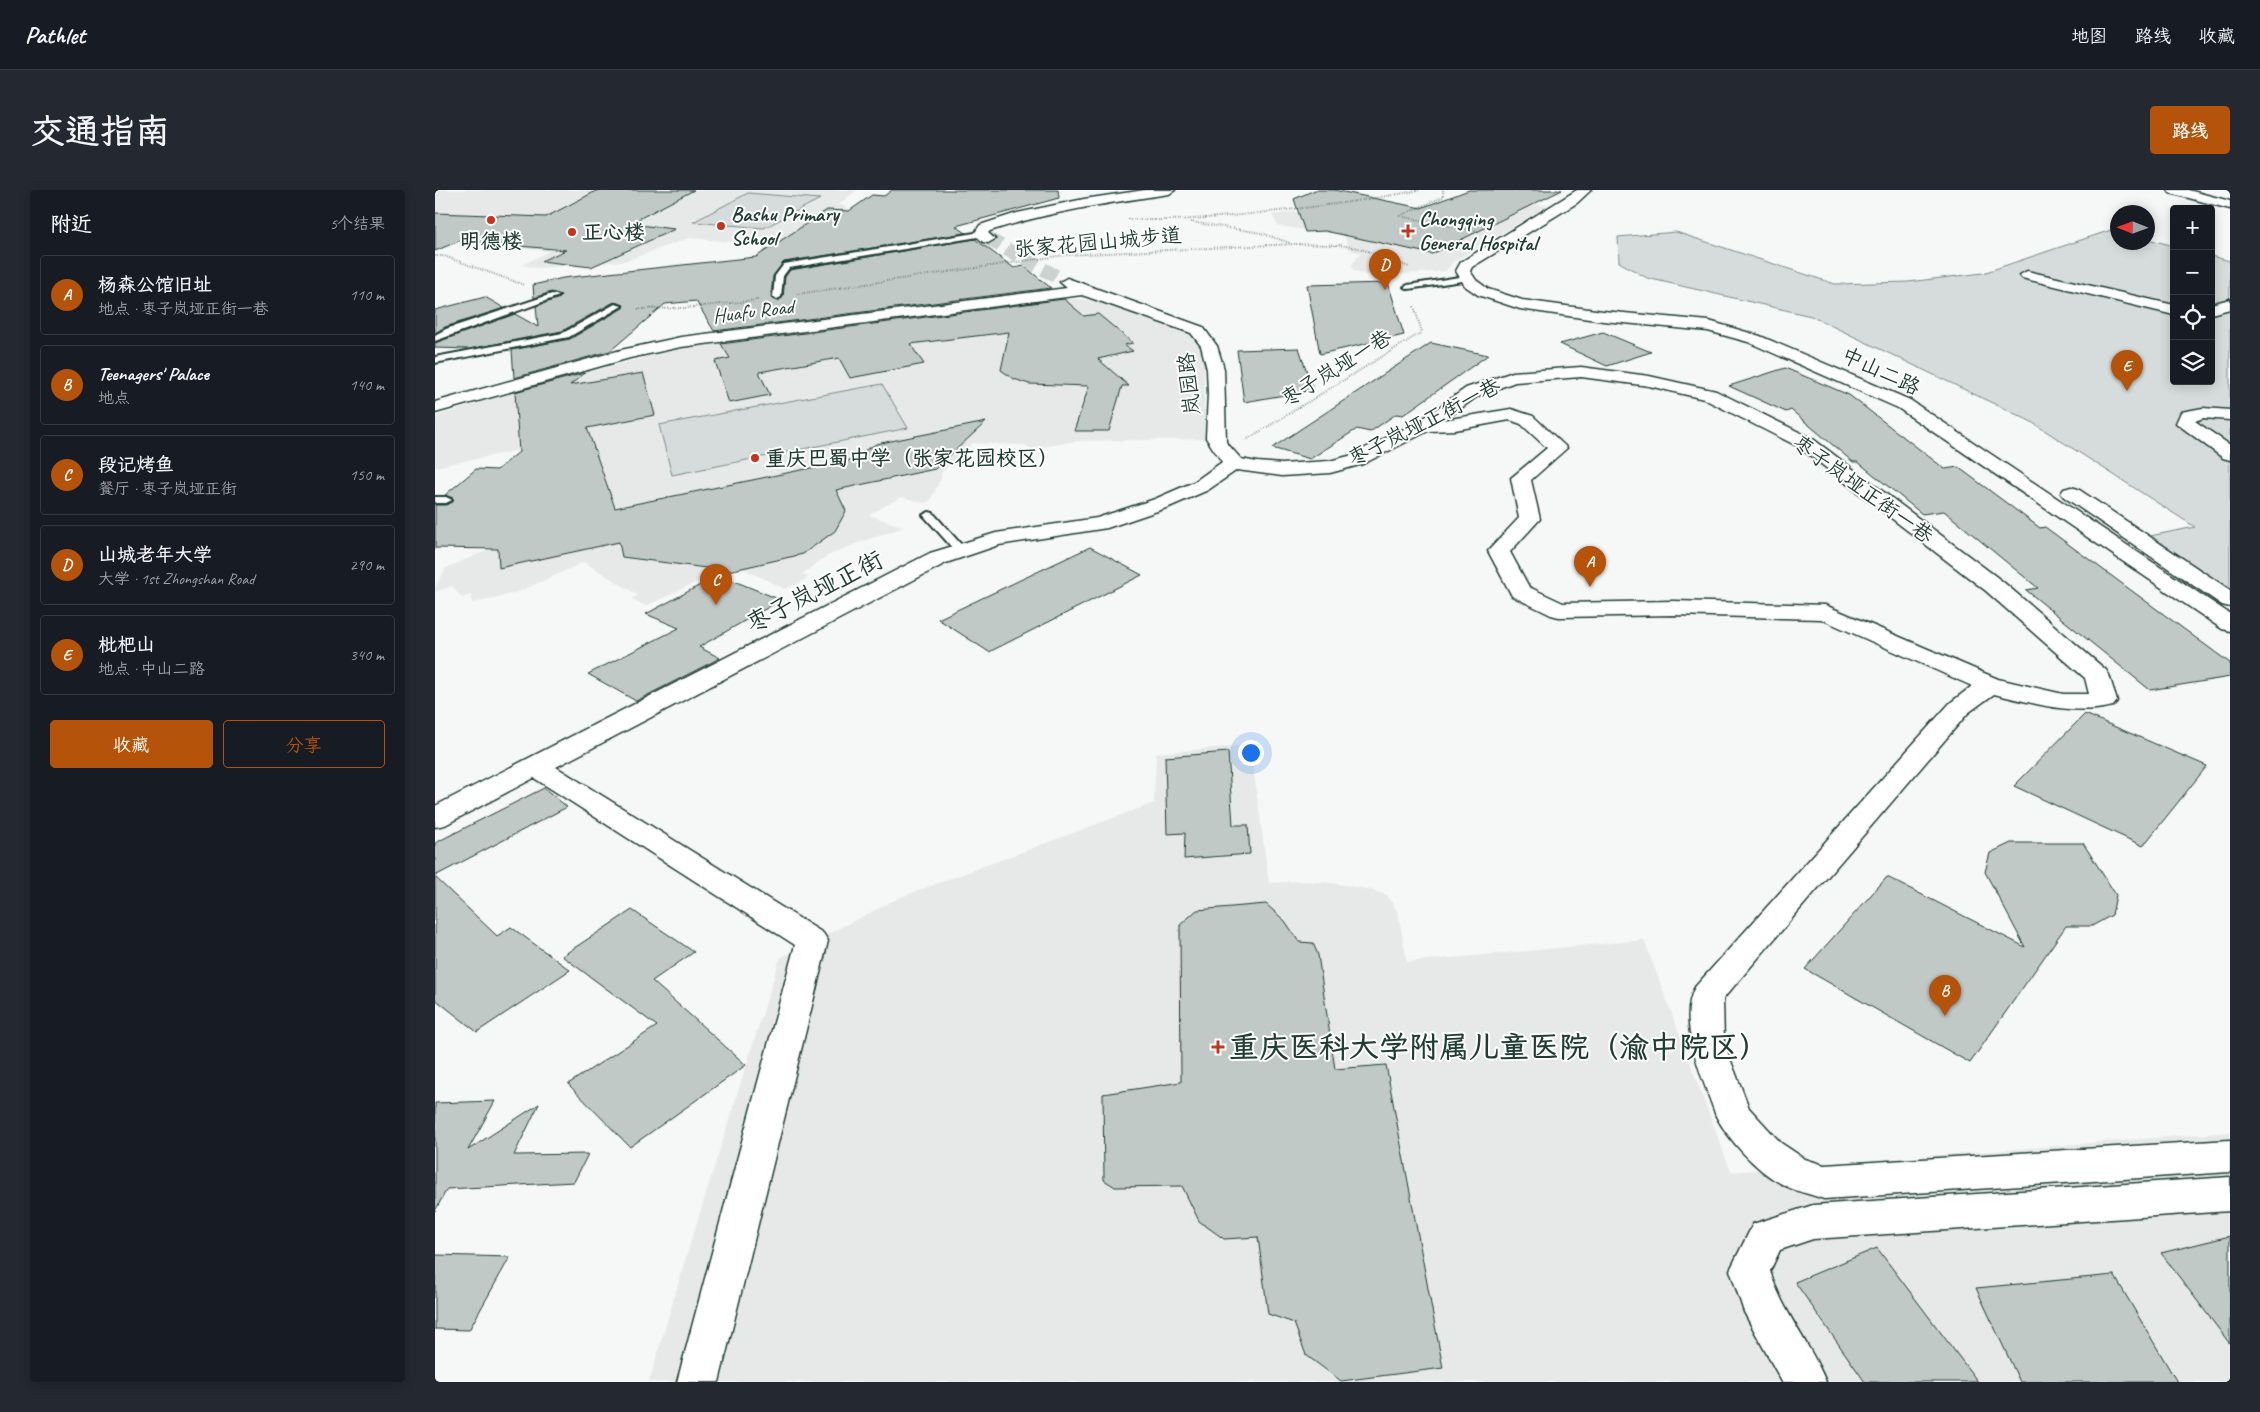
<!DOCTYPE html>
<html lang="zh">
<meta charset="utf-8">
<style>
:root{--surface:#171b24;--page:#242831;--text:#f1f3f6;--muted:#9ea1a6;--line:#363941;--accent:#b45309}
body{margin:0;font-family:Caveat,"LXGW WenKai TC",sans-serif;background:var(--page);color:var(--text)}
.controls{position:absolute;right:15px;top:15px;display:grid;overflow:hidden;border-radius:5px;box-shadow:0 2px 12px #0003}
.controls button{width:45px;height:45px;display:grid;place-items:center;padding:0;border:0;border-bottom:1px solid var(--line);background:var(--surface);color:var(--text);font:25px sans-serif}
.compass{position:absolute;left:1675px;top:15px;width:45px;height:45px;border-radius:50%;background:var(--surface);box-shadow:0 2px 12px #0003;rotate:271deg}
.you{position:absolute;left:815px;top:562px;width:18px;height:18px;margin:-12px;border:4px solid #fff;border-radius:50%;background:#1a73e8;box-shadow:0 0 0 8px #1a73e833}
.badge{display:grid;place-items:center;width:32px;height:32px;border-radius:50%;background:var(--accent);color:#fff;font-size:16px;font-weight:700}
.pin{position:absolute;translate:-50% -41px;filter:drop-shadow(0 1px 2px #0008)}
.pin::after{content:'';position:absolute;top:26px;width:18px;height:15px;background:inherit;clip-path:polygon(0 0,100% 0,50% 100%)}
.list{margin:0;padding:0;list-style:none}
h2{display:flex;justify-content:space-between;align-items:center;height:65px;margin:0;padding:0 20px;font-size:21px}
h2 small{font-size:16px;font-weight:400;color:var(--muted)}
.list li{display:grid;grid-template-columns:32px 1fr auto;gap:15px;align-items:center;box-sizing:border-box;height:80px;margin:0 10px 10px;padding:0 10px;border:1px solid var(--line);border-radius:5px}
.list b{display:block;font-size:19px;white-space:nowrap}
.list p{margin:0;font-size:16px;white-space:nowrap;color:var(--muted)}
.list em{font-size:16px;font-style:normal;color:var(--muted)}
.actions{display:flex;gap:10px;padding:15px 20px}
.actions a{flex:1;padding:11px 0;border:1px solid var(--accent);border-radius:5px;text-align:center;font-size:18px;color:var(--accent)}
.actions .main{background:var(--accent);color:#fff}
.icon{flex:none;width:28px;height:28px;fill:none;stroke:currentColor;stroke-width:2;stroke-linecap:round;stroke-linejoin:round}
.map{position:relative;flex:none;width:1795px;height:1192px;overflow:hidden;border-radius:5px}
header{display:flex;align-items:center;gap:30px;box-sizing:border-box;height:70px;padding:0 25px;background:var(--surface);border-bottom:1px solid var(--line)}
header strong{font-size:24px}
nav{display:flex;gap:28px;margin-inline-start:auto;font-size:18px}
.intro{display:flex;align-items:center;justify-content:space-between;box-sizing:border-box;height:120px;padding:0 30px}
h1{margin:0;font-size:35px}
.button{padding:12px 22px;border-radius:5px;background:var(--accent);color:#fff;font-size:18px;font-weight:700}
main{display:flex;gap:30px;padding:0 30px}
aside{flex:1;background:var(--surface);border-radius:5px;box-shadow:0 2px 12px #0003}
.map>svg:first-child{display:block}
.built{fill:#e6e9e8}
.green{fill:#d6dcdb;stroke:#7a8c88}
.building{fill:#c0c9c6;stroke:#1f3d34}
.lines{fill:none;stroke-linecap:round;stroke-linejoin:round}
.minor-tunnel{stroke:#cbd2d0;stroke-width:14;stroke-dasharray:14 7;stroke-linecap:butt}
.service-casing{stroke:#1f3d34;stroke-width:4}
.minor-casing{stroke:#1f3d34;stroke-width:3}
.tertiary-casing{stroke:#1f3d34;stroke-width:3}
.secondary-casing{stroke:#1f3d34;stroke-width:3}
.path{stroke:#1f3d34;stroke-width:2;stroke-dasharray:0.5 2;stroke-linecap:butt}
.service{fill:#fff;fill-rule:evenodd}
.minor{fill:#fff;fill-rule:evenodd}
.tertiary{fill:#fff;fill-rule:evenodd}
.secondary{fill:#fff;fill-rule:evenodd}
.poi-dot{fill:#c8321e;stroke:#fff;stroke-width:2}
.labels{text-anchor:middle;stroke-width:4;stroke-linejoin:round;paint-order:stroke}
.far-poi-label{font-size:21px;font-weight:bold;fill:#1f3d34;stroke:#fff;text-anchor:start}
.far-street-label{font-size:21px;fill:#1f3d34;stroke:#fff}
.street-label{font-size:25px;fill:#1f3d34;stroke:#fff}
.near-poi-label{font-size:30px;font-weight:bold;fill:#1f3d34;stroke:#fff;text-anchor:start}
</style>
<header>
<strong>Pathlet</strong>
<nav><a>地图</a><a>路线</a><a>收藏</a></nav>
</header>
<div class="intro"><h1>交通指南</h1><a class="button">路线</a></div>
<main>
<aside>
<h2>附近<small>5个结果</small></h2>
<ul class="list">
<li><span class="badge">A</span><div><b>杨森公馆旧址</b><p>地点 · 枣子岚垭正街一巷</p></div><em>110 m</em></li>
<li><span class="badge">B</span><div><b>Teenagers' Palace</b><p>地点</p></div><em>140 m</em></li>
<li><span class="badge">C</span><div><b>段记烤鱼</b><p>餐厅 · 枣子岚垭正街</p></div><em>150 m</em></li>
<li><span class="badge">D</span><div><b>山城老年大学</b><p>大学 · 1st Zhongshan Road</p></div><em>290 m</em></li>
<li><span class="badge">E</span><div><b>枇杷山</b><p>地点 · 中山二路</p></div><em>340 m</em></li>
</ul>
<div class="actions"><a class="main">收藏</a><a>分享</a></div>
</aside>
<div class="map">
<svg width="1795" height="1192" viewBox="0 0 1795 1192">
<rect width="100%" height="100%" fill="#f6f7f7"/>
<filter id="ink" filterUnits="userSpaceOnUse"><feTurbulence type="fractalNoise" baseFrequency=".02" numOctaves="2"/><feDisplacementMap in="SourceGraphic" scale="10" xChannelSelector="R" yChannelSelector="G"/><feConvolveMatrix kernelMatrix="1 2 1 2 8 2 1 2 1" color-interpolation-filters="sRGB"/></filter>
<g filter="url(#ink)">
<g class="built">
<polygon points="0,0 422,0 404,14 421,23 385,51 337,56 254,48 190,71 101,78 87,75 114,61 54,56 0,41"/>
<polygon points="1034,4 1112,16 1018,72 1011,81 942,86 931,85 920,81 916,76 926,63 915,60 909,45 843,36 837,25 949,10 975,18"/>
<polygon points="638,109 666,111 748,139 758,145 763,152 769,173 770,249 642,251 596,259 590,255 538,253 506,283 506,288 495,311 490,313 466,307 434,325 469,337 420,354 390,367 367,384 374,386 363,394 350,399 299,374 211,416 197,409 203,405 149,372 86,401 48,411 37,413 36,405 27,408 17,396 0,402 0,397 11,378 75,351 114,254 0,277 0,227 75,202 262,154 600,111"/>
<polygon points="815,555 834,693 863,691 898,693 932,699 952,705 963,723 972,772 1209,750 1296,982 1795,942 1795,1020 1793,1032 1795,1034 1795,1192 214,1192 253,1061 345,768 466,707 719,613 721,563"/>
</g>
<g class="green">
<polygon points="313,3 385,9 329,38 258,32"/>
<polygon points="1676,40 1682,41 1682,52 1712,52 1713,49 1739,56 1739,191 1776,191 1776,66 1795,71 1795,399 1715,346 1760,337 1595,231 1376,126 1212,88 1184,72 1183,47 1241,42 1400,94 1473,92 1548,83"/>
<polygon points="447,194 473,238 237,285 224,235"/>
</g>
<g class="building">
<polygon points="163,0 259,0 194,34 240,39 156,77 106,71 131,60 24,51 0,61 0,23 111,27"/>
<polygon points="457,0 623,0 624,8 521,36 531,43 349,72 338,86 336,108 343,111 348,107 350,87 355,80 540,49 579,78 589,76 616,98 279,141 261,111 230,114 175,161 79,188 77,160 135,149 188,118 189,115 179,112 127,141 34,159 0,158 0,153 80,124 103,137 101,116 125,108 126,105 116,102 99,108 98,95 128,88 321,67 392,20 414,21 437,5 449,6"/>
<polygon points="880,0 899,0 986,18 1034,0 1127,0 997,64 890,41 870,42 859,9"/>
<polygon points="953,93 969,145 885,164 872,95"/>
<polygon points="50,107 69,118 10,137 0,143 0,120"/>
<polygon points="629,109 649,126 663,124 698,153 689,155 698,161 663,169 694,196 687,196 674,241 639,241 654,196 594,194 579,189 566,180 574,142 475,154 489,174 415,188 404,168 324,182 335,205 294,213 280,171 295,168 286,154"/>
<polygon points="1168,142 1216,162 1172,176 1125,154"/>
<polygon points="996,153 1053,165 968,225 961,224 935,242 922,239 875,269 837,258"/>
<polygon points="864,158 878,200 809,212 802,160"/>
<polygon points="1350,178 1414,205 1510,279 1523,277 1605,338 1610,337 1795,473 1795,487 1715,500 1591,400 1603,398 1509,321 1487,324 1423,272 1418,272 1356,220 1351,222 1294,196"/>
<polygon points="150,183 135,195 208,183 220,225 152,238 180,318 425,268 429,261 441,254 551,232 500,279 401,300 411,321 400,341 368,364 294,381 187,367 184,352 64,378 63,359 0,358 0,315 11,315 18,312 18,308 10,305 41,279 62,280 84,262 80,202"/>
<polygon points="655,357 707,385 554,462 503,429"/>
<polygon points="284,385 346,410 264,457 285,468 201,511 153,484 244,438 211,424"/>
<polygon points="1650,524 1772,576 1708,656 1579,596"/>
<polygon points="793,562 798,635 813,635 815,664 749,669 750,643 732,644 730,567"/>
<polygon points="109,598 132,617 0,686 0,653"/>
<polygon points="1576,653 1648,653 1681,705 1677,725 1657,736 1631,736 1535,873 1370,779 1452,687 1590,757 1550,682 1555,663"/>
<polygon points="0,687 62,746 76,737 135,780 42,842 0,809"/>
<polygon points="831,714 850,731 864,752 878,753 883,765 900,879 951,875 1008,1178 906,1191 871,1165 859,1133 833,1124 823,1047 789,1049 764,1031 747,996 680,997 669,990 668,904 746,892 745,735 762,720"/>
<polygon points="197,720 259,762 217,791 311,875 195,957 133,894 222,836 127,766"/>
<polygon points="60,911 33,960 104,914 79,965 153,964 139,992 12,999 0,1021 0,913"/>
<polygon points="1795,1046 1795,1154 1726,1063"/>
<polygon points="1442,1058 1543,1192 1430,1192 1360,1092"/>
<polygon points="0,1065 75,1067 34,1140 0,1139"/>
<polygon points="1679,1085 1742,1192 1585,1192 1541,1098"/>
</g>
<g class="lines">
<polyline class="minor-tunnel" points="553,49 621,86"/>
<defs>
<g id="service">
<polygon points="546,42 549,42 549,46 354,78 348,86 346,107 342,109 338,107 340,86 349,74"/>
<polygon points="1031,86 1035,88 1034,90 973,99 969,97 973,95"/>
<polygon points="117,104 124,106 0,151 0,145 11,139"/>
<polygon points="180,114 187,116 134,147 0,173 0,167 128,143"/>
<polygon points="0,307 11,307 17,310 11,313 0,313"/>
<polygon points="494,322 498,323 530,359 532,361 530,363 522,363 490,327 488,325"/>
</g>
<g id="minor">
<path d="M710,0H740L734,4C673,13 613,22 555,41L553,43L560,49L553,53L548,52L539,44L545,35L582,23L649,9Z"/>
<polygon points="1592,81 1739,115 1739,125 1587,88 1585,85"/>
<path d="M632,88L768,137L782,156L789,179L791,252L806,269L822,272L847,274L894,271L914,266L983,232L1031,198L1078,182L1146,177L1214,186L1281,201L1378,249L1567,391L1671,480L1674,485L1682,511L1678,516C1638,526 1598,513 1559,504L1533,523L1288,809L1289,853L1314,918L1346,953L1370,969L1389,975L1795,950V982L1389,1009C1375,1004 1358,1001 1345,993C1322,981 1293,949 1281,926C1269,891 1241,832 1260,797L1515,513L1537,496L1386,429L1238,425L1124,427L1116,425L1077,406L1053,361L1084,328L1076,288L1112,258L1086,234L1075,230L1020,240L993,241L928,274L895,283L847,286L802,280L773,300L734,317L672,338L564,355L511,373L121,577L388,743L393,751L284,1192H242L360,755L99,588L10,635L0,637V616L495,363L561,343L662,328L720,309L759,292L787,272L771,248L773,203L772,179L766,156L756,143L647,105L246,157L195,168L0,223V212L186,160L246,147L632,98L625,92ZM1146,187L1214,196L1269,209L1364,257L1551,401L1650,488L1654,504H1628L1563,489L1390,415L1238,411L1128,413L1094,397L1075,362L1105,329L1096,290L1132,258L1098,226L1076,219L1009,230L1043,206L1080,192Z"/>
<polygon points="1795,109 1795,119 1776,124 1776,114"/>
<polygon points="1768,218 1795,220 1795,230 1768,228 1760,231 1795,255 1795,270 1788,268 1741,233 1746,222"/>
<path d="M1795,987V1021L1378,1049L1345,1060L1335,1081C1347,1121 1375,1153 1391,1192H1347L1309,1122L1295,1080L1318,1034L1378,1015Z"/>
</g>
<polygon id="tertiary" points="1733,0 1753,0 1795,11 1795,19 1735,3"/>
<g id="secondary">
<polygon points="1142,0 1156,0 1142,13 1037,77 1035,81 1041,90 1053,99 1087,110 1168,121 1274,131 1325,146 1475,210 1795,424 1795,441 1787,439 1463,218 1313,152 1273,141 1168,131 1085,119 1043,105 1030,96 1021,81 1026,72"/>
<polygon points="1636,297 1643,299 1795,400 1795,417 1787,415 1629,307 1626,303 1629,299"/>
</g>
</defs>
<use href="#service" class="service-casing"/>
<use href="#minor" class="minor-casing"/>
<use href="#tertiary" class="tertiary-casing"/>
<use href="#secondary" class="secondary-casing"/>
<g class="path">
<polyline points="1008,0 1008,7 964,26 1043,41"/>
<path d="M693,29C734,32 774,28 815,24C872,18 929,11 985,0"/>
<polyline points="756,32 826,43 855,53"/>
<polyline points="0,66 9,66 89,95"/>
<polyline points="362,104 630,65 858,54 904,55 924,58 974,77"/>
<polyline points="203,119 250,118 323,110"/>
<polyline points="811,250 987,142 979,116"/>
</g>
<use href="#service" class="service"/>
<use href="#minor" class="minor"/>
<use href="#tertiary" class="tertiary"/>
<use href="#secondary" class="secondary"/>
</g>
</g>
<g class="poi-dot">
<circle cx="56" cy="30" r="5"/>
<circle cx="286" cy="36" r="5"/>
<path d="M970.5 33.5h5v5h5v5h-5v5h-5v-5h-5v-5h5z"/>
<circle cx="137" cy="42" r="5"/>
<circle cx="320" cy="268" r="5"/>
<path d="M780.5 849.5h5v5h5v5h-5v5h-5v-5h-5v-5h5z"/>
</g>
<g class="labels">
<g class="far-poi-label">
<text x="296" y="31">Bashu Primary<tspan x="296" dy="24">School</tspan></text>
<text x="984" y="36">Chongqing<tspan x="984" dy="24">General Hospital</tspan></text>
<text x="147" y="49">正心楼</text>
<text x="56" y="58" text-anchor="middle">明德楼</text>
<text x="330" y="275">重庆巴蜀中学（张家花园校区）</text>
</g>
<g class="far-street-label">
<text transform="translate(663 52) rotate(-5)" y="7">张家花园山城步道</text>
<text transform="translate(318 121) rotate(-7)" y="7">Huafu Road</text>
<text transform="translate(901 178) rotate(-32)" y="7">枣子岚垭一巷</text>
<text transform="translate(1446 181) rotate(25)" y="7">中山二路</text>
<text transform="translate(754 194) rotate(-96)" y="7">岚园路</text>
<text transform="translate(989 232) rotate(-27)" y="7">枣子岚垭正街一巷</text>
<text transform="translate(1428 299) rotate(36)" y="7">枣子岚垭正街一巷</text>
</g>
<g class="street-label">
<text transform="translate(379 401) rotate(-27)" y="9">枣子岚垭正街</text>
</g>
<g class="near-poi-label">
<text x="794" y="867">重庆医科大学附属儿童医院（渝中院区）</text>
</g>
</g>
</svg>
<div class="controls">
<button>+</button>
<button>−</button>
<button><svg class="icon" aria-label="locate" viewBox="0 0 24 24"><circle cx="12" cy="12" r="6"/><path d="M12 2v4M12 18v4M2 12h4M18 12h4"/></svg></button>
<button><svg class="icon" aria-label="layers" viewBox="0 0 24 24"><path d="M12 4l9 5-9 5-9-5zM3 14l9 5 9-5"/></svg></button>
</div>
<svg class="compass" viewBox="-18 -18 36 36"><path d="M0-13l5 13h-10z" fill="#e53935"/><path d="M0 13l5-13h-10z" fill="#9ea1a6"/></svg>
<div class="you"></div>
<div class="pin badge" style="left:1155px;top:397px">A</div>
<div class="pin badge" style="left:1510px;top:826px">B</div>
<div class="pin badge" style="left:281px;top:415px">C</div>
<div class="pin badge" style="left:950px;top:100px">D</div>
<div class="pin badge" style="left:1692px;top:201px">E</div>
</div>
</main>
